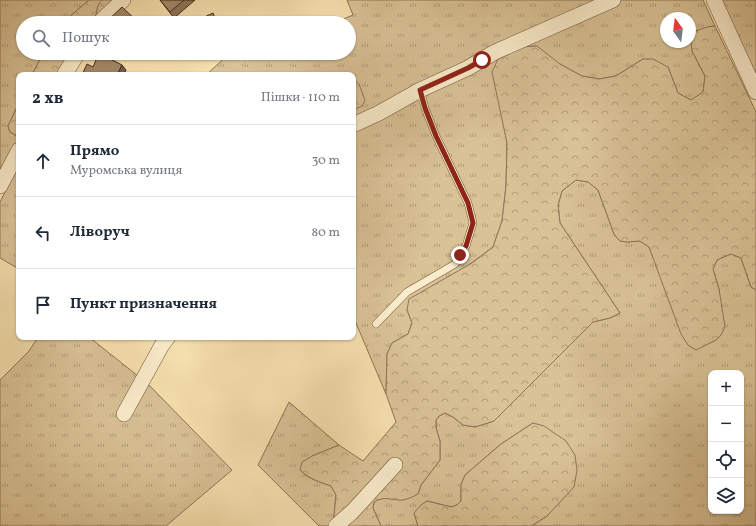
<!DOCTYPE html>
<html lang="uk">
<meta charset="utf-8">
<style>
:root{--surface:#fff;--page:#f2f2f3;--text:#1f2937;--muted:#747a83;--line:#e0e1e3}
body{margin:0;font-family:Vollkorn,serif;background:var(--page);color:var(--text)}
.controls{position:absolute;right:12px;bottom:12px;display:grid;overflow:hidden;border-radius:8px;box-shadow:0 1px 3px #0004}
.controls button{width:36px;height:36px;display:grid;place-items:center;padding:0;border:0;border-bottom:1px solid var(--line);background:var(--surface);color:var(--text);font:20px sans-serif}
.compass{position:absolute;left:660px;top:12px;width:36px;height:36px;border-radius:50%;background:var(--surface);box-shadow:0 1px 3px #0004;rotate:346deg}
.stop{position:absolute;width:12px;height:12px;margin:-9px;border:3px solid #8f2418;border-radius:50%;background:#fff}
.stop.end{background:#8f2418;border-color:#fff;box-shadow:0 1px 4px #0008}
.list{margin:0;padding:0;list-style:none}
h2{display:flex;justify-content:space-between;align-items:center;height:52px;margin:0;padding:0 16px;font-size:17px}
h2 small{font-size:13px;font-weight:400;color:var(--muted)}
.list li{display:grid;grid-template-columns:26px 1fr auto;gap:12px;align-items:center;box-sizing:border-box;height:72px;padding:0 16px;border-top:1px solid var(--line)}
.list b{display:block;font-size:15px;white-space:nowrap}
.list p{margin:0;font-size:13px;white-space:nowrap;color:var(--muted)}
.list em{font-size:13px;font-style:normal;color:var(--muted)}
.icon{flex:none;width:22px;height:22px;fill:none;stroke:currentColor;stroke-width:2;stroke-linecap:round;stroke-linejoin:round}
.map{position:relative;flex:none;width:756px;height:526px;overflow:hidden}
.search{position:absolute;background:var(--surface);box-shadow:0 1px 3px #0004;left:16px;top:16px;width:340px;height:44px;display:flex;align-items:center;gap:10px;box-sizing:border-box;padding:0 14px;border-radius:22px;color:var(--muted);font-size:15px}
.panel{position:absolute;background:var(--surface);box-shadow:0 1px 3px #0004;left:16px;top:72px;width:340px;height:268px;border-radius:8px}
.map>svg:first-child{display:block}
.grass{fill:url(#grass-tufts);stroke:#907558;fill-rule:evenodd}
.forest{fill:url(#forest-crowns);stroke:#907558}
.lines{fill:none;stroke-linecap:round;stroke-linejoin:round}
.service-casing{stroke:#72563e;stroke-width:8}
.minor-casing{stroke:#72563e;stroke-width:16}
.service{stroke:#faeccb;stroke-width:7}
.minor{stroke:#faeccb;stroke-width:15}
.wall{fill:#8b7559;stroke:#462819}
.shaded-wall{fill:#715f48;stroke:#462819}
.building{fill:#a28867;stroke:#462819}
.route{stroke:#8f2418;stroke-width:5}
</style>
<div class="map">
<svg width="756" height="526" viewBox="0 0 756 526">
<defs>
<pattern id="grass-tufts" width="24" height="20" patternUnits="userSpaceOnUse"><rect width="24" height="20" fill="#d9c296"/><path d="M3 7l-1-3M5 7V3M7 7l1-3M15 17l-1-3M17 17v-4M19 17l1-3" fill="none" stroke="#b29e7a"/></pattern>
<pattern id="forest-crowns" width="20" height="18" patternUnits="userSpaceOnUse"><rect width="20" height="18" fill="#d9c296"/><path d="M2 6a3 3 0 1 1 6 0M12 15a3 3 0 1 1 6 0" fill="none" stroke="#b29e7a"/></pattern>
</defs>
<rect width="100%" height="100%" fill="#f7e1af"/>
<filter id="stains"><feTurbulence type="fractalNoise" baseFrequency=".005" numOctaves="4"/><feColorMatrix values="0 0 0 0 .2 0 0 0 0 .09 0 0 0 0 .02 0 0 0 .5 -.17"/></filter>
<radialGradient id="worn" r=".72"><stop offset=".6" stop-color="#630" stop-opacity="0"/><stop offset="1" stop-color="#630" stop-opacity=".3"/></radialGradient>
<g class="grass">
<polygon points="0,0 89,0 62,23 23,23 23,53 43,53 32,75 19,75 19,103 8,126 10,132 19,137 19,141 0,175"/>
<polygon points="102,0 117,0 95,19 98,4"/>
<path d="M347,0H703L715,26L707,27L692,51L705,76L703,93L691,100L678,93L668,67L643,59L616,76L599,79L582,76L560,64L501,110L507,143L506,186L502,221L493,247L407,310L412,323L408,334L392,343L387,354L386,394L353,316V75H206L230,53H349V23H334L353,15ZM666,18H690V42H666Z"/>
<polygon points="721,0 756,0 756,76"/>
<polygon points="19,165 19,269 0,258 0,202"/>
<path d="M576,180L588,182L598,190L614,234L620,241L627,242L640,241L649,247L688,345L696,349L716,340L719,289L713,269L717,260L731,254L741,258L751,287L756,290V526H531L547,516L533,423L501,444L465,475L461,485V501L457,505L451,507L427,501L414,513L418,526H381L373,508L374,502L379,499L418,494L421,485L440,460V441L436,428V420L439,416L445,413L453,417L463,425L475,427L494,421L593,322L610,318L620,313L560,223L558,205L562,191ZM711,373H741V511H711Z"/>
<polygon points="38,337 89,337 148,384 232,470 166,526 0,526 0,380 29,351"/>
<path d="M289,402L339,445L312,456L300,470C308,479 320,482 331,486L336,495L333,526H319L258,465Z"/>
</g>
<g class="forest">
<path d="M89,0H102C94,7 99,15 92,23H62Z"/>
<path d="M715,26L756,112V290L751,287L741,258L731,254L717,260L713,269L719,289L725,327L721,335L716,340L696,350L688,345L681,334L649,247L640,241L627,242L620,241L614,234L598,190L588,182L576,180L562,191L558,205L560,223L620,313L610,318L593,322L494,421L475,427L463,425L453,417L445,413L439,416L436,420V428L440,441V460L421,485L418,494C413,497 408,499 403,500C391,501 386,495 374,502L373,508L381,526H333L336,495L331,486C320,482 309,479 300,470L302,462L312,456L339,445L363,461L396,422L386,394L387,354L392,343L408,334L412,323L407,310L409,299L472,263L493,247L502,221L506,186L507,143L492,72L498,59L521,47L537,46L560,64L582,76L599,79L616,76L643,59H653L668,67L678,93L691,100L703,92L705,76L692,51L691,41L696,31L707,27Z"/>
<polygon points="43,53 67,53 69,54 57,75 32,75"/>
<polygon points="353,78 359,84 365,100 362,106 353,110"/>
<polygon points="19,103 19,137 10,132 8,126"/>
<polygon points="533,423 544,426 566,441 575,455 577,470 574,487 547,516 531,526 418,526 414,513 421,505 427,501 451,507 457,505 461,501 461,485 465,475 501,444"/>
</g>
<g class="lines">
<defs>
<polyline id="service" points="376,324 407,292 455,264 466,246 473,223 468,203 436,136 425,108 420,90"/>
<g id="minor">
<polyline points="714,0 756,92"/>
<polyline points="99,23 123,0"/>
<polyline points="64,75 78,53"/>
<polyline points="353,125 379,113 420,90 468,68 495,52 613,0"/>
<polyline points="0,186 19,150"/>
<polyline points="124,414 162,345 168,337"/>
<polyline points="336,526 352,512 395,465"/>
</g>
</defs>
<use href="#service" class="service-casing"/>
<use href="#minor" class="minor-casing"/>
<use href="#service" class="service"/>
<use href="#minor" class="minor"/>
</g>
<g class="wall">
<polygon points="160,0 195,0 174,18"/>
<polygon points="209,53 214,53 210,55"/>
</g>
<polygon class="shaded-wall" points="122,65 126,70 124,75 117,75"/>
<g class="building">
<polygon points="160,0 184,0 170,12"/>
<polygon points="122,7 137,21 135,23 105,23"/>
<polygon points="213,13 217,23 194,23 194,22"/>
<polygon points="99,53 122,65 117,75 82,75 87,64 93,67"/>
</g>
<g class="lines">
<polyline class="route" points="460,255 466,246 473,223 468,203 436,136 425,108 420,90 468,68 482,60"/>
</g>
<rect width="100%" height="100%" filter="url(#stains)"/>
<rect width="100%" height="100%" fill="url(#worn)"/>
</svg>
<div class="controls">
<button>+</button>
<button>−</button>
<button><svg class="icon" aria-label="locate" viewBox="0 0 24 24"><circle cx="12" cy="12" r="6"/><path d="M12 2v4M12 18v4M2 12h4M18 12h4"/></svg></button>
<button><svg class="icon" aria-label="layers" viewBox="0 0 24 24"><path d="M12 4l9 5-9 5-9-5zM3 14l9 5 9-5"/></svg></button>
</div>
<svg class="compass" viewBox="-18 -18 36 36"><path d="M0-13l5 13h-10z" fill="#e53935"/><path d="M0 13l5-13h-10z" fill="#747a83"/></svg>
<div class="stop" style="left:482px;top:60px"></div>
<div class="stop end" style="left:460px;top:255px"></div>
<div class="search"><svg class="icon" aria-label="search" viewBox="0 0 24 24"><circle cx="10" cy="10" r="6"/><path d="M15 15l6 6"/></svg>Пошук</div>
<section class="panel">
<h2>2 хв<small>Пішки · 110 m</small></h2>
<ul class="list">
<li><svg class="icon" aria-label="ahead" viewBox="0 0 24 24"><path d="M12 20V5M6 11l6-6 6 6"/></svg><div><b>Прямо</b><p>Муромська вулиця</p></div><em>30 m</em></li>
<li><svg class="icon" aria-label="left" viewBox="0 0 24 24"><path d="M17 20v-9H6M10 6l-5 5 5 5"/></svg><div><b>Ліворуч</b></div><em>80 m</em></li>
<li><svg class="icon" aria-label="arrive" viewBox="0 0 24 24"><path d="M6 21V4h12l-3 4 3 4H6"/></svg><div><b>Пункт призначення</b></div></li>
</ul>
</section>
</div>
